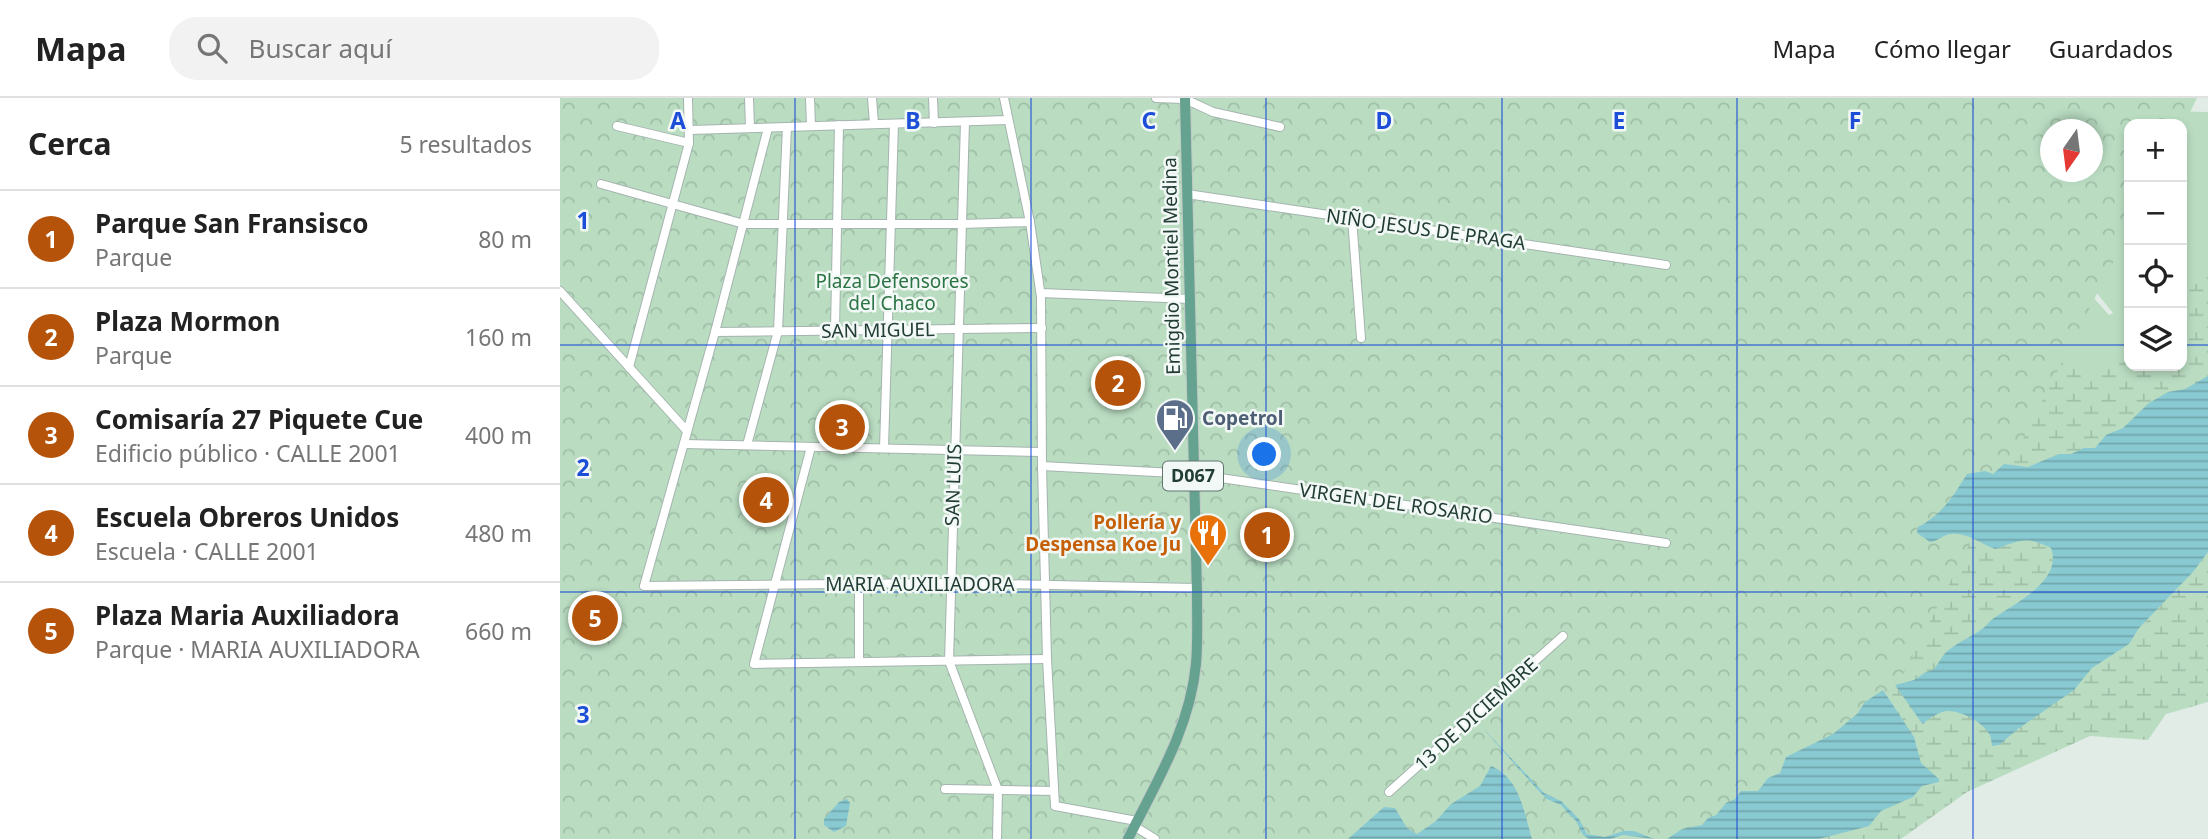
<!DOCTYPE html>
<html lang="es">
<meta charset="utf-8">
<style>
:root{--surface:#fff;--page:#f2f2f2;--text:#222;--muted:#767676;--line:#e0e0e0;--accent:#b45309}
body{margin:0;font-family:"Noto Sans",sans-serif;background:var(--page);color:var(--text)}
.controls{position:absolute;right:21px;top:21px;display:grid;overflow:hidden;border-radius:14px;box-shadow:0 4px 10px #0003}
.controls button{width:63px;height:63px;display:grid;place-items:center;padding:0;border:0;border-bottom:2px solid var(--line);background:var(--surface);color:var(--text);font:35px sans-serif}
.compass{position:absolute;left:1480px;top:21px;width:63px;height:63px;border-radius:50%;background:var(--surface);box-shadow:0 4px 10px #0003;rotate:194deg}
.you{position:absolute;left:705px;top:357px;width:24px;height:24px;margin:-18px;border:5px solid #fff;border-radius:50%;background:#1a73e8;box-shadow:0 0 0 10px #1a73e833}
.badge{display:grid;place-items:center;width:46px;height:46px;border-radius:50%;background:var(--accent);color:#fff;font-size:23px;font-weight:700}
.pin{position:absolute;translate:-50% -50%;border:4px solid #fff;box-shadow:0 2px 7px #0006}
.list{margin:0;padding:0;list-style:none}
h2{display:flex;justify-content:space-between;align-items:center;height:91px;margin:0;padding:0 28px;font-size:30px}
h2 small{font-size:23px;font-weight:400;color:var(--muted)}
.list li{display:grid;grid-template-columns:46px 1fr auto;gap:21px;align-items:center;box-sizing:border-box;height:98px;padding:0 28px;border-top:2px solid var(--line)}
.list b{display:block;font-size:26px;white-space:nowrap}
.list p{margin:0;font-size:23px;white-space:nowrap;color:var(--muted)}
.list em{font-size:23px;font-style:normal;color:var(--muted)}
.icon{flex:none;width:38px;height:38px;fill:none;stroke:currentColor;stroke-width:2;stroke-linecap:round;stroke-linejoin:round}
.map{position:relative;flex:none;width:1648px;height:741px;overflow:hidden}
header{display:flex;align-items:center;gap:42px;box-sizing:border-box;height:98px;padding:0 35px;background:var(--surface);border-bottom:2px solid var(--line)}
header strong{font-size:33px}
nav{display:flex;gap:38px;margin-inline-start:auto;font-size:24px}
.search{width:490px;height:63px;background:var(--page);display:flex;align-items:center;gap:18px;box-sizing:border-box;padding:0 24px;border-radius:28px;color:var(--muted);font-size:26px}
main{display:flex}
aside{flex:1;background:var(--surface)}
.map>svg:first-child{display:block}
.grass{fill:#baddc2;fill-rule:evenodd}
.wetland{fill:url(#wetland-marsh)}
.park{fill:url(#park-crowns);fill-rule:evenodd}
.water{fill:url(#water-rules)}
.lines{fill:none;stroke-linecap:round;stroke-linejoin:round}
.minor-casing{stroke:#a4b4ae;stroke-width:10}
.major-casing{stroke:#c1c9c6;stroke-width:12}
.minor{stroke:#fff;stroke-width:8}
.major{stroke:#66a290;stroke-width:10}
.grid{fill:none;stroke:#1d4ed8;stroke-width:2;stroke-opacity:0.55}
.labels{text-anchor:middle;stroke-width:5;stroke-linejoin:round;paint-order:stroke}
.shield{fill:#f2f8f5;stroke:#60756e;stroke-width:2}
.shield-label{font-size:18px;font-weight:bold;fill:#223d34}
.street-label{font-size:19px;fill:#223d34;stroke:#f2f8f5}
.park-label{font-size:19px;fill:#2b7444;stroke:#f2f8f5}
.service-label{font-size:19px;font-weight:bold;fill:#4e5e75;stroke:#f2f8f5;text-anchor:start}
.food-label{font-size:19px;font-weight:bold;fill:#c56008;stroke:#f2f8f5;text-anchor:end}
.grid-label{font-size:23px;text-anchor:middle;font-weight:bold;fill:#1d4ed8;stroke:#f2f8f5;stroke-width:5;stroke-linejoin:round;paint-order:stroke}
</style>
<header>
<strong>Mapa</strong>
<div class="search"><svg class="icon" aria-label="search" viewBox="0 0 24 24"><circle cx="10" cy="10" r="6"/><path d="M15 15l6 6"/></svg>Buscar aquí</div>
<nav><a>Mapa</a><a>Cómo llegar</a><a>Guardados</a></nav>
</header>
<main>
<aside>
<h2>Cerca<small>5 resultados</small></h2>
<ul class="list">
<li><span class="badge">1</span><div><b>Parque San Fransisco</b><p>Parque</p></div><em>80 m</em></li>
<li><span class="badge">2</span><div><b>Plaza Mormon</b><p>Parque</p></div><em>160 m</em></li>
<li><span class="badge">3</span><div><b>Comisaría 27 Piquete Cue</b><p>Edificio público · CALLE 2001</p></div><em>400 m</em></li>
<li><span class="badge">4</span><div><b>Escuela Obreros Unidos</b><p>Escuela · CALLE 2001</p></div><em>480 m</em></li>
<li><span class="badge">5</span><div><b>Plaza Maria Auxiliadora</b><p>Parque · MARIA AUXILIADORA</p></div><em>660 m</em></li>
</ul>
</aside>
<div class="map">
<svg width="1648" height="741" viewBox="0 0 1648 741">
<defs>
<pattern id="wetland-marsh" width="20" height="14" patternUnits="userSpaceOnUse" patternTransform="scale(1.75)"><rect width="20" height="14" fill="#baddc2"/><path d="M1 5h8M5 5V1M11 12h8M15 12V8" fill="none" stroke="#a0bfa7"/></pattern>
<pattern id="park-crowns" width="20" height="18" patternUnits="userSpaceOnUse" patternTransform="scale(1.75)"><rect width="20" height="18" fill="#baddc2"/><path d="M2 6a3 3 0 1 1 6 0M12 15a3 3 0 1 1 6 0" fill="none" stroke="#a0bfa7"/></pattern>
<pattern id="water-rules" width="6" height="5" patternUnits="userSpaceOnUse" patternTransform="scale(1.75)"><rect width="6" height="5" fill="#89cad2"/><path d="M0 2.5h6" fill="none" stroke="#70a5ab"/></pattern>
</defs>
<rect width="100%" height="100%" fill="#e1ece7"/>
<path class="grass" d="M1518,11L1648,14V276L1577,311L1378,201L1517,181L1549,217L1553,215L1528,184L1532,32ZM1569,26H1622V268H1569Z"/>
<polygon class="wetland" points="1648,174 1648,604 1606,616 1588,642 1530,638 1407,694 1341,741 1039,741 1507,254 1541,278 1569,251 1569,268 1622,268 1622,200"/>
<path class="park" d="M0,0H1637L1622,31V26H1569V133L1259,741H0ZM1490,32H1532V74H1490Z"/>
<g class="water">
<path d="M1648,278V454L1633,474L1579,530L1569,546L1532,570L1514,592L1458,631L1439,647L1432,648C1432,647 1431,639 1430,637C1424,625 1401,612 1387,613C1379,614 1369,620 1363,626L1361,624L1335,587L1354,582L1366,574L1373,572C1380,565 1381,557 1390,551C1400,543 1413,538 1422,531C1427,528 1429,523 1434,520C1455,505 1503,483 1491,450C1466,437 1459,443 1435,451C1421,446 1407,434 1391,436C1382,437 1379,443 1370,444L1357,435L1358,429C1382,417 1394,397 1407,376L1425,373L1433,376L1444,366L1468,369L1499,356H1511L1524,350H1535L1546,337L1563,330L1589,305L1608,294L1625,291Z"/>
<polygon points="1323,592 1354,639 1361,665 1379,681 1379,684 1362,688 1353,699 1321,713 1309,728 1259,741 1107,741 1122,731 1142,727 1148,720 1156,717 1166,705 1175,701 1181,693 1198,693 1208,680 1220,675 1226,659 1273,636 1297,616 1305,604"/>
<polygon points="918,625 984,695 1001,703 1019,721 1027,736 1045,739 1063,733 1074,733 1094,741 1063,737 1050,741 1029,741 1023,737 1016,723 1008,715 1001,707 987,701 976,690"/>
<path d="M931,668C960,680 964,714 972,741H788L824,709L835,710L847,730L857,736L876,723L891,706L920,688Z"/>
<polygon points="287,701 290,705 286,728 274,734 264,727 264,721 279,704"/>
</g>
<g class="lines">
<defs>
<g id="minor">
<polyline points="189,0 190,30"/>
<polyline points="250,0 251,28"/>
<polyline points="312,0 314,26"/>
<polyline points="373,0 374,25"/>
<polyline points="444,0 470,124 481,199 482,368 487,561 495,708 577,723"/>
<polyline points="596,0 625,1 653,14 720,29"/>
<polyline points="405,24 389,563 438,692 437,741"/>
<polyline points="57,28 129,45"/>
<polyline points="208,30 155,234 84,488 389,485 636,490"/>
<polyline points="130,32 448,22"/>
<polyline points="41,86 184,126 402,126 470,124"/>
<polyline points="627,96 1106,167"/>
<polyline points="792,120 801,240"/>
<polyline points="0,193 127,333"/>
<polyline points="481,195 630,201"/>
<polyline points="275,232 279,27"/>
<polyline points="155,234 482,230"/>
<polyline points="69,269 129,45 128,0"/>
<polyline points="124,346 481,354"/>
<polyline points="187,347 218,233 227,29"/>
<polyline points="251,349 194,566 487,561"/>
<polyline points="324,350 334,26"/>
<polyline points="482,368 633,376 1106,445"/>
<polyline points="299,564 299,486"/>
<polyline points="385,691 494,693"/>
<polyline points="829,694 1003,538"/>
<polyline points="574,728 595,741"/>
</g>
<path id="major" d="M568,741C596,685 630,630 636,566C638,543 637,519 637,496L625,0"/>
</defs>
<use href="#minor" class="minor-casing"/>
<use href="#major" class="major-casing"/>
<use href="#minor" class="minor"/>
<use href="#major" class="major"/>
</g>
<path class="grid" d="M235,0V741M471,0V741M706,0V741M942,0V741M1177,0V741M1413,0V741M0,247H1569M1622,247H1648M0,494H1648"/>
<defs>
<symbol id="fuel-pin" viewBox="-11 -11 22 30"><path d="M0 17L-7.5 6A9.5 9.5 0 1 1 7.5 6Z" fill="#5c6f8a" stroke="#f2f8f5"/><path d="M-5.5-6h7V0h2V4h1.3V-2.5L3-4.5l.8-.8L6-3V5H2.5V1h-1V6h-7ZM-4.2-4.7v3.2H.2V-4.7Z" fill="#fff"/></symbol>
<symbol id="restaurant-pin" viewBox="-11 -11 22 30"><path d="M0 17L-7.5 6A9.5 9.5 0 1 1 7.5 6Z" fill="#e8710a" stroke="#f2f8f5"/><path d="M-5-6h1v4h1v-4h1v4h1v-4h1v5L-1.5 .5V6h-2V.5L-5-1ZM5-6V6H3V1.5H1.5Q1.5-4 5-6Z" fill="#fff"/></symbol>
</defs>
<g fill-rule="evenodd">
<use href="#fuel-pin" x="593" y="298" width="44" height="60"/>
<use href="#restaurant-pin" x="626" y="413" width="44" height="60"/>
</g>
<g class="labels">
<rect class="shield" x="603" y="363.5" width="60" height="29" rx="5"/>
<g class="shield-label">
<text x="633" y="384">D067</text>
</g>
<g class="street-label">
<text transform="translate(866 131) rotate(8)" y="7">NIÑO JESUS DE PRAGA</text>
<text transform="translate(611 168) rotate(-91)" y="7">Emigdio Montiel Medina</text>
<text transform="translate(318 232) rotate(-1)" y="7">SAN MIGUEL</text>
<text transform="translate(393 387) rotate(-88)" y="7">SAN LUIS</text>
<text transform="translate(836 405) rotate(8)" y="7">VIRGEN DEL ROSARIO</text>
<text x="360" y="493">MARIA AUXILIADORA</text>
<text transform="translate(916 616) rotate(-42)" y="7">13 DE DICIEMBRE</text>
</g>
<g class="park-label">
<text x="332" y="190">Plaza Defensores<tspan x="332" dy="22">del Chaco</tspan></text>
</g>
<g class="service-label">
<text x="642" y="327">Copetrol</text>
</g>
<g class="food-label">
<text x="621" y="431">Pollería y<tspan x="621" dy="22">Despensa Koe Ju</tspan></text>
</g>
</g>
<g class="grid-label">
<text x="118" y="31">A</text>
<text x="353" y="31">B</text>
<text x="589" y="31">C</text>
<text x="824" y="31">D</text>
<text x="1059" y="31">E</text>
<text x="1295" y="31">F</text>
<text x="23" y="131">1</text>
<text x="23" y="378">2</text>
<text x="23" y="625">3</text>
</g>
</svg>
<div class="controls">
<button>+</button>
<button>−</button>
<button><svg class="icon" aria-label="locate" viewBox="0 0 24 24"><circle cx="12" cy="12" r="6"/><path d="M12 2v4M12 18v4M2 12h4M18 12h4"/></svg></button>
<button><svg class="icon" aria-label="layers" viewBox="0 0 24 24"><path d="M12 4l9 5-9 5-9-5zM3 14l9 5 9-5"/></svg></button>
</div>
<svg class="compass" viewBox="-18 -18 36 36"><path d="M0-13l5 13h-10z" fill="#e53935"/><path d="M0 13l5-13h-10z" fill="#767676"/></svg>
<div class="you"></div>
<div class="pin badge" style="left:707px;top:437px">1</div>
<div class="pin badge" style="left:558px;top:285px">2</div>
<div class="pin badge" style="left:282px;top:329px">3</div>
<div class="pin badge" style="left:206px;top:402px">4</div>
<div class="pin badge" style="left:35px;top:520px">5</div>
</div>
</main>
